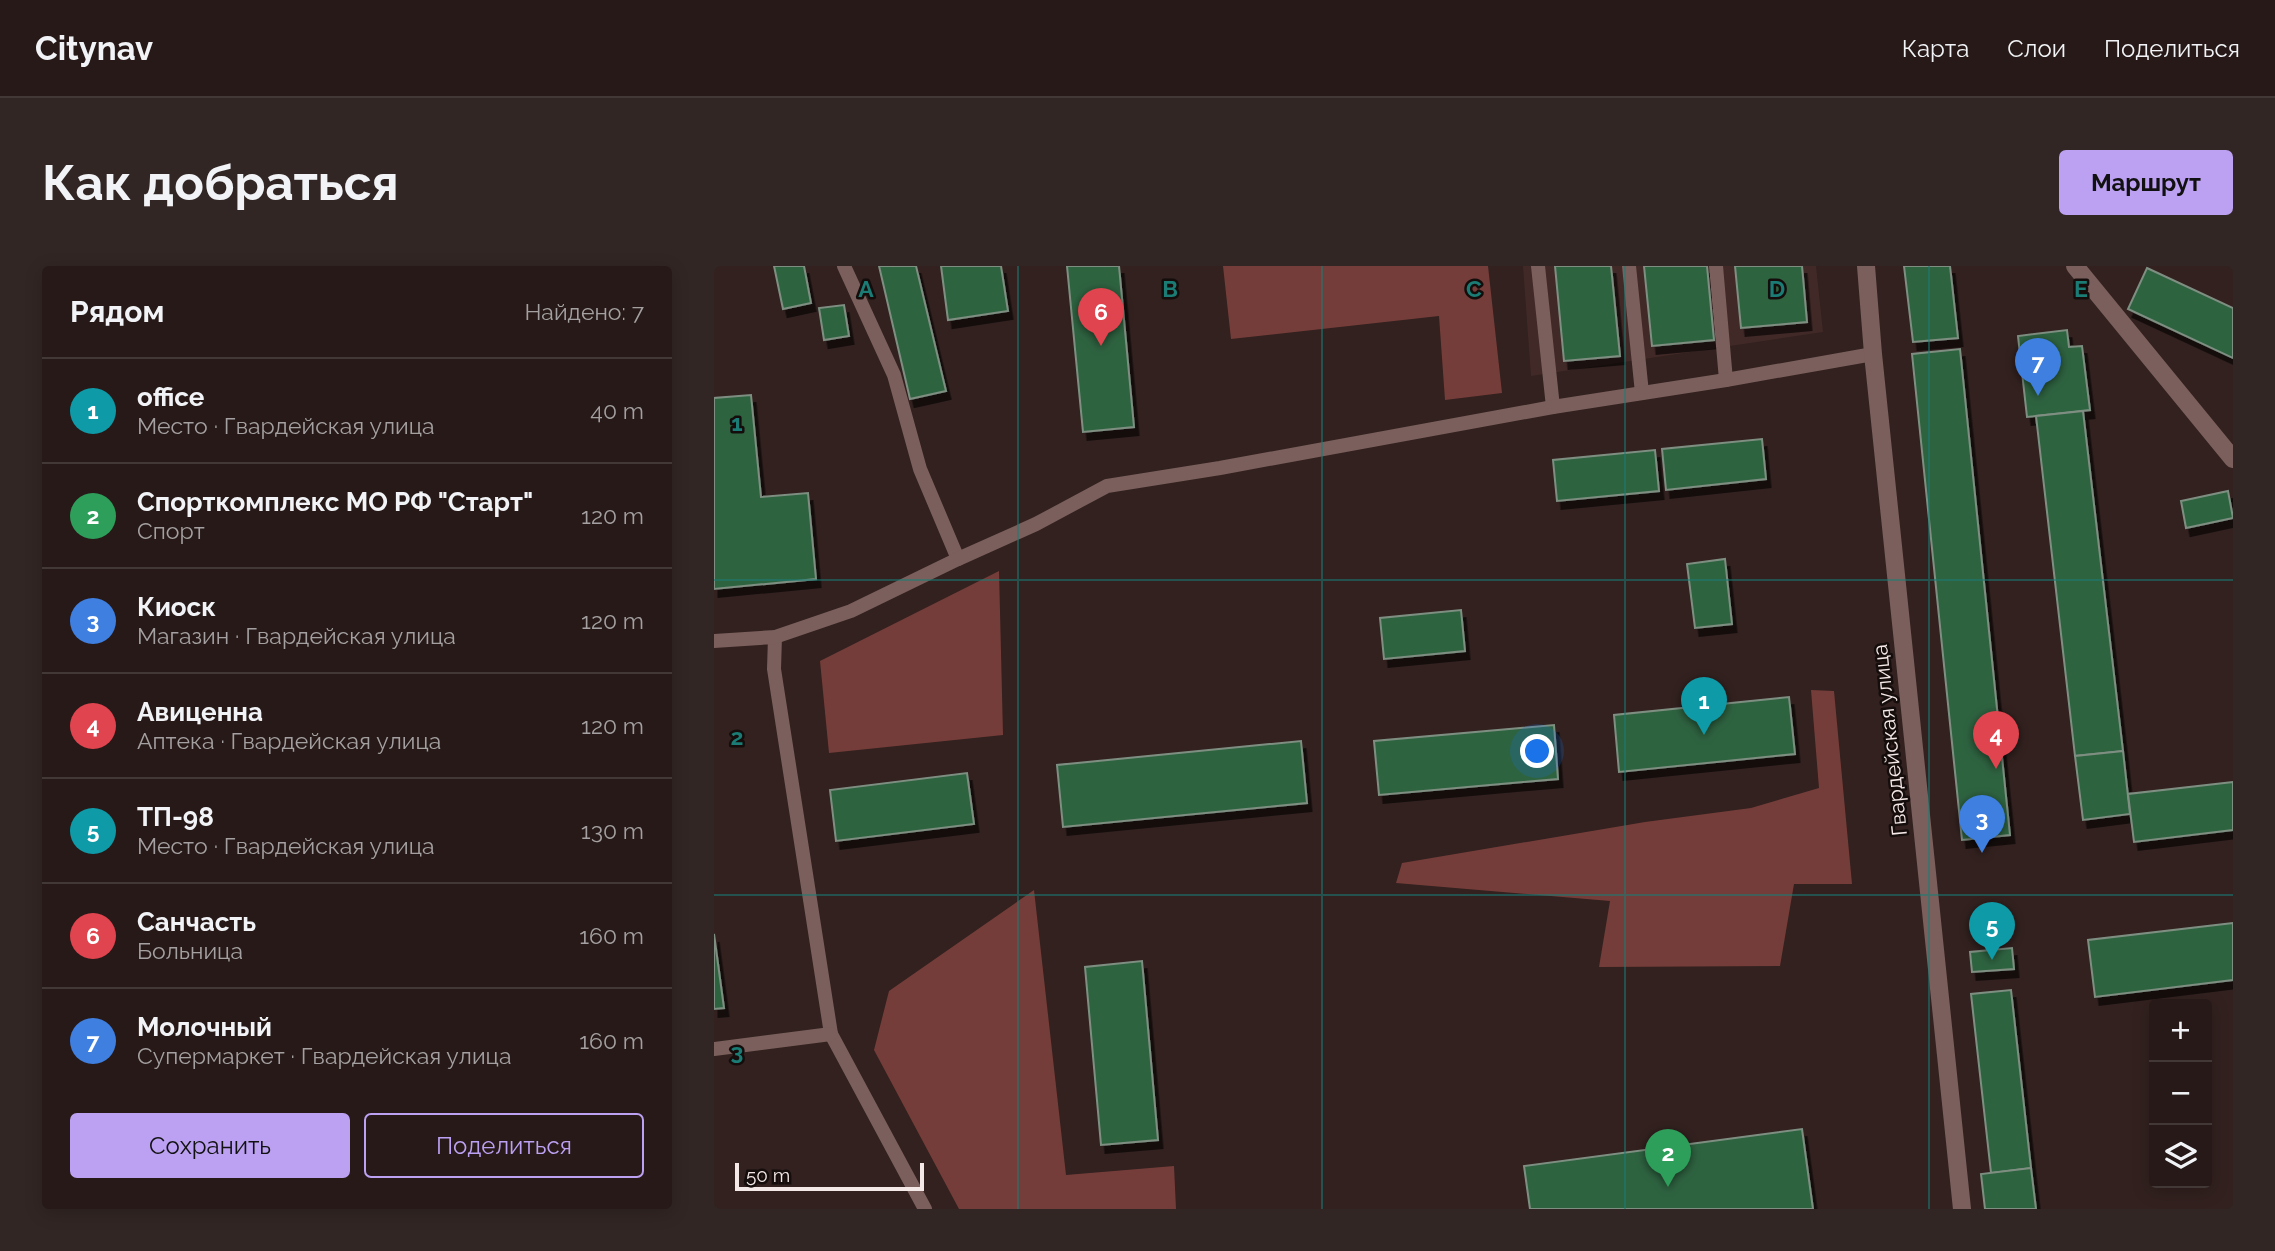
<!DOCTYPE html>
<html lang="ru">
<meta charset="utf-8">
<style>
:root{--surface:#261917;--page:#322624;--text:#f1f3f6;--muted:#a4a0a1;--line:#423836;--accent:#bca0f2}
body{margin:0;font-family:Raleway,sans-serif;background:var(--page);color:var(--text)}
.controls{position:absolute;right:21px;bottom:21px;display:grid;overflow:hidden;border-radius:7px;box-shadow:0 4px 18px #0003}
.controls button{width:63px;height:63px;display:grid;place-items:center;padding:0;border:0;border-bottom:2px solid var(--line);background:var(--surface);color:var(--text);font:35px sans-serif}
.scale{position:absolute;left:21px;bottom:18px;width:189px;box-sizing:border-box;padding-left:7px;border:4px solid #f5e9e7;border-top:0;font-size:19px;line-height:24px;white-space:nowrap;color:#f5e9e7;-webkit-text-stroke:5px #140d0c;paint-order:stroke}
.you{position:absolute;left:824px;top:486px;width:24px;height:24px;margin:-18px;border:5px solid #fff;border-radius:50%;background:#1a73e8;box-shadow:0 0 0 10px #1a73e833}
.badge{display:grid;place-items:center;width:46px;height:46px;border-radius:50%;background:var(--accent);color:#fff;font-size:23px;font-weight:700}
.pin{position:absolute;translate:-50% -58px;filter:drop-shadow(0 2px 4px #0008)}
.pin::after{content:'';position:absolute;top:37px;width:24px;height:21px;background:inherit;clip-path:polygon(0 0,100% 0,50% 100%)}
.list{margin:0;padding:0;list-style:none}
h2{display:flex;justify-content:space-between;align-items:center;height:91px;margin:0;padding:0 28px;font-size:30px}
h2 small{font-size:23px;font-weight:400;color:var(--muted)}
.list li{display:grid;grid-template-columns:46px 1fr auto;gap:21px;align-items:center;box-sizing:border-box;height:105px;padding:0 28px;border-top:2px solid var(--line)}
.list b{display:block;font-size:26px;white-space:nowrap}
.list p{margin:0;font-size:23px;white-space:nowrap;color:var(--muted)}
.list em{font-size:23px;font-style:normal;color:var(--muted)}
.actions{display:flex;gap:14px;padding:21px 28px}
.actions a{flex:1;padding:16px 0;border:2px solid var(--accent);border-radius:7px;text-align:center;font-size:24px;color:var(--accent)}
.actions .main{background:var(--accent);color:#111}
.icon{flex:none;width:38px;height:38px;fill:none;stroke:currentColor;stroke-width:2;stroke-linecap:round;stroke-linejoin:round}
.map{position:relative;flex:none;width:1519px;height:943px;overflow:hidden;border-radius:7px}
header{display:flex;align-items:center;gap:42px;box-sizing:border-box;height:98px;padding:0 35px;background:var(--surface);border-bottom:2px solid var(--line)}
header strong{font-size:33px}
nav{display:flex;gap:38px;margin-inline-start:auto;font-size:24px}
.intro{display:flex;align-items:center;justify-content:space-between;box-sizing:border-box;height:168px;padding:0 42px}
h1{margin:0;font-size:49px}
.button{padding:18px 32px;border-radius:7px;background:var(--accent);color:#111;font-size:24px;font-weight:700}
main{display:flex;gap:42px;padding:0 42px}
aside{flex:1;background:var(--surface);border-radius:7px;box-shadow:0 4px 18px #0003}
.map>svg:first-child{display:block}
.built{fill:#412927}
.forest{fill:#753d39}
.building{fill:#2f6341;stroke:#7e8f82;stroke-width:2;filter:url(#shadow)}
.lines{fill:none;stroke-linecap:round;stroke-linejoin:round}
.service{stroke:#7a5f5c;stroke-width:14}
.minor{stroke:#7a5f5c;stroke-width:18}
.grid{fill:none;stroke:#1a7c74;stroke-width:2;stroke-opacity:0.55}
.labels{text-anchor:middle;stroke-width:5;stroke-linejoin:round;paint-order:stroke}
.street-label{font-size:21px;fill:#f5e9e7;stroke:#140d0c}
.grid-label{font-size:23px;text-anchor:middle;font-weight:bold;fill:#1a7c74;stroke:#140d0c;stroke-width:5;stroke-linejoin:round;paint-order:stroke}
</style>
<header>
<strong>Citynav</strong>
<nav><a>Карта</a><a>Слои</a><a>Поделиться</a></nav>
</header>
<div class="intro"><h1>Как добраться</h1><a class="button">Маршрут</a></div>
<main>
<aside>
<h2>Рядом<small>Найдено: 7</small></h2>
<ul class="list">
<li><span class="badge" style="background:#0f9aa8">1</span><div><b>office</b><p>Место · Гвардейская улица</p></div><em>40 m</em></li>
<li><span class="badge" style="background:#2e9e5b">2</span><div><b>Спорткомплекс МО РФ &quot;Старт&quot;</b><p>Спорт</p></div><em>120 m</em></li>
<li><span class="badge" style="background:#3f7fe0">3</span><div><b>Киоск</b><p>Магазин · Гвардейская улица</p></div><em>120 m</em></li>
<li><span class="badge" style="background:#e0444e">4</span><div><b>Авиценна</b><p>Аптека · Гвардейская улица</p></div><em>120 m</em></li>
<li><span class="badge" style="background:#0f9aa8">5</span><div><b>ТП-98</b><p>Место · Гвардейская улица</p></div><em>130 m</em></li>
<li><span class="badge" style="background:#e0444e">6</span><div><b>Cанчасть</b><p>Больница</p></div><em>160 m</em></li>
<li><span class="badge" style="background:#3f7fe0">7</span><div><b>Молочный</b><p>Супермаркет · Гвардейская улица</p></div><em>160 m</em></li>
</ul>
<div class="actions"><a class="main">Сохранить</a><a>Поделиться</a></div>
</aside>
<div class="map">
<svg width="1519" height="943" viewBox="0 0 1519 943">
<defs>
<filter id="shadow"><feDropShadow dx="4.5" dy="8" stdDeviation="0" flood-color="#0009"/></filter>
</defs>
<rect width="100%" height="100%" fill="#32211f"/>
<polygon class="built" points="809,0 1102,0 1109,66 817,110"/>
<g class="forest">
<polygon points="509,0 774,0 788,127 731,134 725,50 517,73"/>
<polygon points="285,305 289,469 115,487 106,395"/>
<polygon points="1097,424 1120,425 1138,618 1080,618 1066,700 885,701 896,635 682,617 688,597 931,556 1037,542 1105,522"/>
<polygon points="320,624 352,909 460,900 462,943 245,943 160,784 175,725"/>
</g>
<g class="building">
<polygon points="60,0 90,0 97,37 69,43"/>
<polygon points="165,0 202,0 232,125 196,133"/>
<polygon points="227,0 287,0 294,45 234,54"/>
<polygon points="353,0 405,0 420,161 369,166"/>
<polygon points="841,0 897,0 906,90 850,95"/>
<polygon points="930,0 993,0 1000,74 938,80"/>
<polygon points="1021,0 1088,0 1093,56 1027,62"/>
<polygon points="1190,0 1236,0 1244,72 1199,76"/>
<polygon points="1433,2 1519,42 1519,92 1414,43"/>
<polygon points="130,39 135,70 110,74 105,42"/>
<polygon points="1353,64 1355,81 1368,80 1376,144 1313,151 1304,70"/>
<polygon points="1246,83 1296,569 1248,574 1198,88"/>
<polygon points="37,129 47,231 94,227 102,313 0,323 0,132"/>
<polygon points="1369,145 1409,485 1361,490 1322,150"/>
<polygon points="1048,173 1052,213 952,224 948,183"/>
<polygon points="941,184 945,225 843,235 839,194"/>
<polygon points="1514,225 1519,252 1472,262 1467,235"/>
<polygon points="1011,293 1018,358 981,362 973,298"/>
<polygon points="747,344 751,385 670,393 666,352"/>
<polygon points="1075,431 1081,488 905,506 900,449"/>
<polygon points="840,459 844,513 665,529 660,475"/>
<polygon points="587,475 593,537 349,561 343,499"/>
<polygon points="1409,485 1416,548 1369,554 1361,490"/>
<polygon points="253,507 260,558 122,575 116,524"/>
<polygon points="1519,516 1519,564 1420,576 1414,528"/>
<polygon points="1519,657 1519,714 1381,731 1374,674"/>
<polygon points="0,668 10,742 0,743"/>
<polygon points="1298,682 1300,703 1258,706 1256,686"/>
<polygon points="428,695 444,874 387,879 371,701"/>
<polygon points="1297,724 1317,902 1277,907 1257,728"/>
<polygon points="1088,863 1099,943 816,943 810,900"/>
<polygon points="1317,902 1322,943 1271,943 1267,908"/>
</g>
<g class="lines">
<g class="service">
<polyline points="130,0 180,109 206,203 244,293"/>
<polyline points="824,0 839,141"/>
<polyline points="915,0 928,127"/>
<polyline points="1002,0 1012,114"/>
<polyline points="61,371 60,403 117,768 211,943"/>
<polyline points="0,375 61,371 137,345 244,293 322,258 393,220 506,202 839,141 1012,114 1159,88"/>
<polyline points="0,783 117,768"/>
</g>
<g class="minor">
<polyline points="1152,0 1159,88 1248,943"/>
<polyline points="1361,0 1519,193"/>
</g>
</g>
<path class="grid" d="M304,0V943M608,0V943M911,0V943M1215,0V943M0,314H1519M0,629H1519"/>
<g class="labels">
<g class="street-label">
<text transform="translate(1176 474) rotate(-96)" y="7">Гвардейская улица</text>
</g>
</g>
<g class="grid-label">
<text x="152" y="31">A</text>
<text x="456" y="31">B</text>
<text x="760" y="31">C</text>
<text x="1063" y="31">D</text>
<text x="1367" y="31">E</text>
<text x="23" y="165">1</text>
<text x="23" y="479">2</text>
<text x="23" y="794">3</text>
</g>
</svg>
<div class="controls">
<button>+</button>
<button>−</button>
<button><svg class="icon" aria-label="layers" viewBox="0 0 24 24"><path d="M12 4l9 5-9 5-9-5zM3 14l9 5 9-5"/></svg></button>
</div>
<div class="scale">50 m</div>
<div class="you"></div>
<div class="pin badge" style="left:990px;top:469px;background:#0f9aa8">1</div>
<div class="pin badge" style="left:954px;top:921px;background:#2e9e5b">2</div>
<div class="pin badge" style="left:1268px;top:587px;background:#3f7fe0">3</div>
<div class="pin badge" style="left:1282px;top:503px;background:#e0444e">4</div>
<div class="pin badge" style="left:1278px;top:694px;background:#0f9aa8">5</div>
<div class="pin badge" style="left:387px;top:80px;background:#e0444e">6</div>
<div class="pin badge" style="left:1324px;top:130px;background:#3f7fe0">7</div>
</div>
</main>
